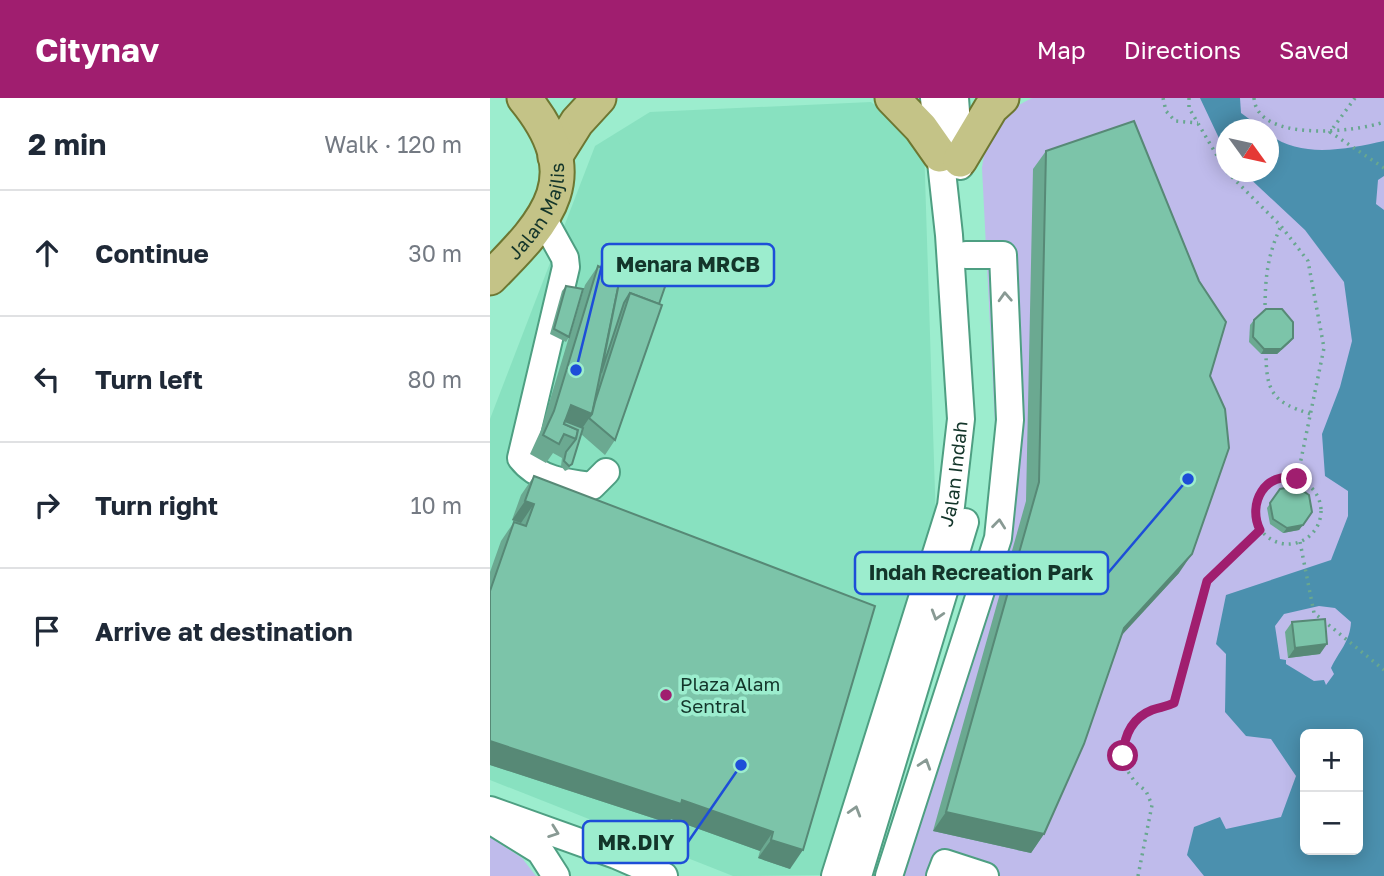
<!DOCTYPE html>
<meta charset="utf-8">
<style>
:root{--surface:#fff;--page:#f2f2f3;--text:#1f2937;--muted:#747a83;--line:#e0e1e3;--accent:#a01e6f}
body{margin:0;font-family:"Golos Text",sans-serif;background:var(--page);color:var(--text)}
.controls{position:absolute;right:21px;bottom:21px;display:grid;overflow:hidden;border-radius:10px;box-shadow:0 4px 18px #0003}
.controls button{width:63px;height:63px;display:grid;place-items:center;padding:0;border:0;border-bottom:2px solid var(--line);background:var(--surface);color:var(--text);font:35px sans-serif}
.compass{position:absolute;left:726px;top:21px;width:63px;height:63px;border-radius:50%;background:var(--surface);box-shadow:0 4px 18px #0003;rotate:123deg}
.stop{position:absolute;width:21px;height:21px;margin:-16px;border:5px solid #a01e6f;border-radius:50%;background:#fff}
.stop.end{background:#a01e6f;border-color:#fff;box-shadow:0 2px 7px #0008}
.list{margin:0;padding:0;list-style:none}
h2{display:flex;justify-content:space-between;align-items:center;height:91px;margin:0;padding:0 28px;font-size:30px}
h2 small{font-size:23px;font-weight:400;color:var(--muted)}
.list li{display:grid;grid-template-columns:46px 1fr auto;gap:21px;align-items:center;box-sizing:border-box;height:126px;padding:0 28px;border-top:2px solid var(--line)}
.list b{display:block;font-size:26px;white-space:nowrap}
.list em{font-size:23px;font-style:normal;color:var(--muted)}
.icon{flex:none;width:38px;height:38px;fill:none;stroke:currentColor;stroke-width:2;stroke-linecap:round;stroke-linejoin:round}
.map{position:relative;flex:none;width:894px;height:778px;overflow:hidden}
header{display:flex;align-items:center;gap:42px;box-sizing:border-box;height:98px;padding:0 35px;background:var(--accent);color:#fff}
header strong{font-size:33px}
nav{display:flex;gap:38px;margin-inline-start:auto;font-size:24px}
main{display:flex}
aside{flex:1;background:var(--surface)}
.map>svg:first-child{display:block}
.built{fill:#88e1c0}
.green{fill:#bfbbeb;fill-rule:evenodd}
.water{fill:#4b90ae;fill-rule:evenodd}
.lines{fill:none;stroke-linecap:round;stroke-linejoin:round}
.minor-casing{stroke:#4e9f82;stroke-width:30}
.major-casing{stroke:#6d7732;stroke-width:37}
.path{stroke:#68a78f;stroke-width:3.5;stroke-dasharray:2 5;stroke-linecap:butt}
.minor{stroke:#fff;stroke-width:26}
.major{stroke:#c4c387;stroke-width:33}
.wall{fill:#6ba991}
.shaded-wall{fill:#578976}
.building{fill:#7cc4a9;stroke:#578976;stroke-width:2}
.oneway{stroke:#899a94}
.route{stroke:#a01e6f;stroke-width:9}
.poi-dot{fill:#a01e6f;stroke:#9cedce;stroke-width:2.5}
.labels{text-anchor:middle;stroke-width:7;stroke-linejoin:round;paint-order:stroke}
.street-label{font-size:19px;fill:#13352a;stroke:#9cedce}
.poi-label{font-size:19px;fill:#13352a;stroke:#9cedce;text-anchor:start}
.leader{fill:none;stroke:#1d4ed8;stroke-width:2.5}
.callout-dot{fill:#1d4ed8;stroke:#9cedce;stroke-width:2.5}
.callout{fill:#9cedce;stroke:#1d4ed8;stroke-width:2.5}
.callout-label{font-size:21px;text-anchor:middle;font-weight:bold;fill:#13352a}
</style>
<header>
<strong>Citynav</strong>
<nav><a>Map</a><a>Directions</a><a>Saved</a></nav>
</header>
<main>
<aside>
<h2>2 min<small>Walk · 120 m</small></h2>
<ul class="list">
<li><svg class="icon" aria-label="ahead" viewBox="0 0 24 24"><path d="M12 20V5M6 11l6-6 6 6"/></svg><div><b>Continue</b></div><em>30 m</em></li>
<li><svg class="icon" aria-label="left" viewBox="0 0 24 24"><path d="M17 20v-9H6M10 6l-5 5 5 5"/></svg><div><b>Turn left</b></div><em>80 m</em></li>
<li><svg class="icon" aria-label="right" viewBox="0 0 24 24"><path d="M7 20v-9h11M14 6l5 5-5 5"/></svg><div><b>Turn right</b></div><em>10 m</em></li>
<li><svg class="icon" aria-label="arrive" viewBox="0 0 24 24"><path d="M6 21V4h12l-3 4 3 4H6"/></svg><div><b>Arrive at destination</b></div></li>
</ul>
</aside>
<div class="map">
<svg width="894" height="778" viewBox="0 0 894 778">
<rect width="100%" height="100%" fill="#9cedce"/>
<polygon class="built" points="381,4 434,47 446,426 331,777 243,778 0,682 0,321 105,48 160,14"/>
<g class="green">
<path d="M542,0H894V778H394L498,436L505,326L492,70C497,32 508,17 542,0ZM736,32H778V74H736ZM815,636H868V752H815Z"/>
<polygon points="0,739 32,760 46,778 0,778"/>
</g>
<g class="water">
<polygon points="710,0 750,0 751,15 773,31 736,32 736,55"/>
<path d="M779,36C811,61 857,51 894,43V78L888,82L886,106L894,112V778H714L697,757L704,729L730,719L736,731L791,719L806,678L781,641L756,638L735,614L736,556L726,546L736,497L841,462L858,418V393L835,378L832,336L850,289L862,243L854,184L815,132L753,74H778ZM829,508L845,510L861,524C860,544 849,553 841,570L844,576L836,587L834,582L824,583L796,566V562L790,561L785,528L794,516ZM815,636H868V752H815Z"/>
</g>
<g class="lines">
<defs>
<g id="minor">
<polyline points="465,0 470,68"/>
<path d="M54,122L75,160L76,169L31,360C48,382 76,385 102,388L116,374"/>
<polyline points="0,712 126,757 174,778"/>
<polyline points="8,727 50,753 66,778"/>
<path id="s1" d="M345,778L461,408L471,321L459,137L444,0"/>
<polyline points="368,778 475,424"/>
<polyline points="399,778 508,440 520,322 513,157 476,157"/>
<polyline points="450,778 455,765 495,778"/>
</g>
<g id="major">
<polyline points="402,0 431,30 450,57"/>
<polyline points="65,59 87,24 109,0"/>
<polyline points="470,62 501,10 512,0"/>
<path id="s2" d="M0,180C60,120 98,78 34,0"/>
</g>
</defs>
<use href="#minor" class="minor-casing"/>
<use href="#major" class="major-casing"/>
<g class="path">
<polyline points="673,0 676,13 685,23 708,25"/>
<polyline points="699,0 699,10 736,73"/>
<path d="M764,0C767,45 866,34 894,24"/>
<polyline points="865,0 840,34 894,70"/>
<polyline points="737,74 791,128 818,163 834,250 807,381"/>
<path d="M775,214C775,181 777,158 791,128"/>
<path d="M776,253C776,294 782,304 821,316"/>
<circle cx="798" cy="413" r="33"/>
<polyline points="810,444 824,515 894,572"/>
<polyline points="648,778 662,707 656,693 645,684 637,672 634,643 650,619 684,605 717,483 770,432"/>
</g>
<use href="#minor" class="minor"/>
<use href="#major" class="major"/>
</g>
<g class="wall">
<polygon points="556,53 720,278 689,475 631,537 554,736 541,755 443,733 536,403 543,71"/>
<polygon points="108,168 132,185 139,185 143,174 146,169 169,206 125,342 115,357 91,336 79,371 75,373 71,368 72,360 63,355 56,365 40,356 51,332 79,239 76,244 60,236 72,193 76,188 80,238 95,187"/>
<polygon points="764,222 803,240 799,245 787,256 771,256 759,244 760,227"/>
<polygon points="44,378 385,508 300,771 268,760 270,753 181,721 178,725 0,667 0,474 11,443 24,424 30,426 22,422 31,397"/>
<polygon points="790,391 822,414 809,432 793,435 780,426 777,410"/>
<polygon points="802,524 830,556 798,560 795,534"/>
</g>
<g class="shaded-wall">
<polygon points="803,240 799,245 787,256 771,256 774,251"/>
<polygon points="81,307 102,316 89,335 69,327"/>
<polygon points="35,403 44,406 31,425 22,422"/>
<polygon points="813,427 809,432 793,435 797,430"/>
<polygon points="702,456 689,475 621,549 634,530"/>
<polygon points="837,546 830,556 798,560 805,550"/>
<polygon points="0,643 192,702 283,734 270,753 181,721 178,725 0,667"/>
<polygon points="456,714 554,736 541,755 443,733"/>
<polygon points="281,742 313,752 300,771 268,760"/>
</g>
<g class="building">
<polygon points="644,23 709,183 736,224 720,278 735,311 739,350 702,456 634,530 594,646 554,736 456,714 549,384 556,53"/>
<polygon points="108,168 130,180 102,316 81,307 74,326 88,332 86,341 74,336 69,346 53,337 64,313"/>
<polygon points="146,169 178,180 169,206 140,195 134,205 111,275 130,180 124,177 128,173 133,177 132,185 141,185"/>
<polygon points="76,188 93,191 79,239 64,231"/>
<polygon points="140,195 172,207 125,342 99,320 102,316 105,304"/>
<polygon points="776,211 792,211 803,224 803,240 791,251 774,251 763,239 764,222"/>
<polygon points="75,323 93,330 82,366 79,368 74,363 76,354 86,341 88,332 74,326"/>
<polygon points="44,378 385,508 313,752 281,742 283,734 192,702 191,706 0,643 0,493 24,424 36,428 44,406 35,403"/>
<polygon points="806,388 819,397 822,414 813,427 797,430 783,421 780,405 790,391"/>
<polygon points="835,521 837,546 805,550 802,524"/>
</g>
<defs><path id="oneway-chevron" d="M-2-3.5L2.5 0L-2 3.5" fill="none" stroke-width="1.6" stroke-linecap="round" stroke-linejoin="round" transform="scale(1.75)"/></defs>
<g class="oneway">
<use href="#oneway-chevron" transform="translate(515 199) rotate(-93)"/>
<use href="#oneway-chevron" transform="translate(509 426) rotate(-84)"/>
<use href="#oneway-chevron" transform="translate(447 517) rotate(107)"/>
<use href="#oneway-chevron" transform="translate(435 666) rotate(-72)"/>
<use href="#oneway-chevron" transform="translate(365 713) rotate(-73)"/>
<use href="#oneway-chevron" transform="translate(64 734) rotate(20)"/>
</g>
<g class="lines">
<path class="route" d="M633,658C634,638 642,620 662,612C670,609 676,609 684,605L717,483L770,432C757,406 775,372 807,381"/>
</g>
<circle class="poi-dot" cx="176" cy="597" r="7"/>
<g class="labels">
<g class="street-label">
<text dy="7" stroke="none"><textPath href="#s2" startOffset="84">Jalan Majlis</textPath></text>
<text dy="7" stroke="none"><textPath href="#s1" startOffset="420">Jalan Indah</textPath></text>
</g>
<g class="poi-label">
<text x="190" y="593">Plaza Alam<tspan x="190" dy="22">Sentral</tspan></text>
</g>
</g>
<path class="leader" d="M86 272L112 167M698 381L618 475M251 667L198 744"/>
<g class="callout-dot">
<circle cx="86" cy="272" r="7"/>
<circle cx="698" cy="381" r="7"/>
<circle cx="251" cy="667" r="7"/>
</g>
<g class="callout">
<rect x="112" y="146" width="172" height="42" rx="7"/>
<rect x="365" y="454" width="253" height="42" rx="7"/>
<rect x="93" y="723" width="105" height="42" rx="7"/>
</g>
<g class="callout-label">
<text x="198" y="174">Menara MRCB</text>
<text x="491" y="482">Indah Recreation Park</text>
<text x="146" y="752">MR.DIY</text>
</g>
</svg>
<div class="controls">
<button>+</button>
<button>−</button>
</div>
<svg class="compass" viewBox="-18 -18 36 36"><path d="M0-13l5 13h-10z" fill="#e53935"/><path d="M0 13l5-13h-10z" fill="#747a83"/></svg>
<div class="stop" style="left:633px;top:658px"></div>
<div class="stop end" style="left:807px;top:381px"></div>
</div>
</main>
